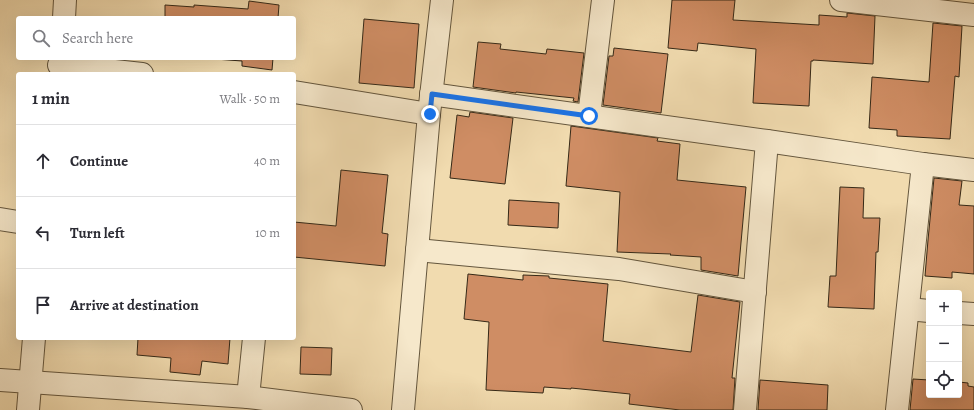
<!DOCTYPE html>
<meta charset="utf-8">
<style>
:root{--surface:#fff;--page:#f2f2f3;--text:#2b2b33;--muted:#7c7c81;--line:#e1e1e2}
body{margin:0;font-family:Alegreya,serif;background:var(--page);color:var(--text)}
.controls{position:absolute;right:12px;bottom:12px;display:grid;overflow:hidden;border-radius:4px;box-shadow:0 4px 16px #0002}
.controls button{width:36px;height:36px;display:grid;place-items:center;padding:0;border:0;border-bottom:1px solid var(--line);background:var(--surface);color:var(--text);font:20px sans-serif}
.stop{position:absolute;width:12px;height:12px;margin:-9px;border:3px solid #1a73e8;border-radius:50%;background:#fff}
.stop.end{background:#1a73e8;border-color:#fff;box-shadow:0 1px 4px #0008}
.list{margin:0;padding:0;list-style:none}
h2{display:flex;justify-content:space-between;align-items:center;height:52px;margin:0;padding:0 16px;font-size:17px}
h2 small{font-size:13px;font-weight:400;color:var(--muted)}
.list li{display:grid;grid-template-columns:26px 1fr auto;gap:12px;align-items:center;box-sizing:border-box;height:72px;padding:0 16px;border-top:1px solid var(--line)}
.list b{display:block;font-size:15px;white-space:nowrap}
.list em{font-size:13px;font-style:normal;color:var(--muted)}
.icon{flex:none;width:22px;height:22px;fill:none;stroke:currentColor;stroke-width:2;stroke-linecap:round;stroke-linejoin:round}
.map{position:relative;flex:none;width:974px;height:410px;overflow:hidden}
.search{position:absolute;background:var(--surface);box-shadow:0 4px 16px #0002;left:16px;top:16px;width:280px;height:44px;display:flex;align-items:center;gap:10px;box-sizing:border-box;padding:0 14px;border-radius:4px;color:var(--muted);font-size:15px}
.panel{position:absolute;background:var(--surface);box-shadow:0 4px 16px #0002;left:16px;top:72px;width:280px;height:268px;border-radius:4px}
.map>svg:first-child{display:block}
.building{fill:#cf8d64;stroke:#352917}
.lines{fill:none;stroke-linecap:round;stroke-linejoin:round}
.street-casing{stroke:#64563d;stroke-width:24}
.street{stroke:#f6e8cb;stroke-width:22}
.route{stroke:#1a73e8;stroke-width:5}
</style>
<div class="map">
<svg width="974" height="410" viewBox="0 0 974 410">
<rect width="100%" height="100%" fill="#f1dbaf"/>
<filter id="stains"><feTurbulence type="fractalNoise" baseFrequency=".005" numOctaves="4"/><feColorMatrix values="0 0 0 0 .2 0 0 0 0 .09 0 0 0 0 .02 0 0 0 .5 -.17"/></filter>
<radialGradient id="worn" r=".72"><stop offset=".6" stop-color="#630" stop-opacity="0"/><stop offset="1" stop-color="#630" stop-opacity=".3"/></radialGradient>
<g class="building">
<polygon points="672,0 735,0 733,20 819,25 819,15 847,17 847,13 875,16 873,64 813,60 813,61 811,61 809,106 753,103 756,49 698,43 697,51 668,48"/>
<polygon points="249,1 279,5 278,18 165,18 165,5 194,7 194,5 248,9"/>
<polygon points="364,19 419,24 414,88 359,83"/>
<polygon points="933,23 962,26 959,77 955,76 950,139 897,136 897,130 869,128 872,77 929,82"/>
<polygon points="478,42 501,44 500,49 546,54 547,49 584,53 578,102 573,101 574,98 516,92 516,93 473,87"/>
<polygon points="614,48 668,54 661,113 603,105 609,56 613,56"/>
<polygon points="201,58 273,58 272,70 242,66 242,61"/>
<polygon points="470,112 513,118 505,184 450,178 457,115 469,117"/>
<polygon points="571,126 658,138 657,141 680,144 677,180 746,187 738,276 701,270 701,257 670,255 671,254 617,252 620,192 566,186"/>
<polygon points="341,170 388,175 382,233 388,234 385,266 294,257 294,222 336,226"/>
<polygon points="934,178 962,181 959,205 974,206 974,274 952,272 952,278 925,276 928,240"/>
<polygon points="840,187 864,188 863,218 880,218 878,252 876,252 874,309 828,307 830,276 836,276"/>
<polygon points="509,200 559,203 558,228 508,225"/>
<polygon points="468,274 523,280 523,275 549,276 549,278 608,284 603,341 691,352 698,295 740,302 732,378 735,378 733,410 680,410 629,404 630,394 571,388 571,389 544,387 543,393 486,390 489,322 464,319"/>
<polygon points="138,338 230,338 228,364 202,361 200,375 170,372 171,358 137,355"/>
<polygon points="301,347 332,348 331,375 300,374"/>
<polygon points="913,379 929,380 929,395 959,395 959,382 968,383 968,386 974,387 974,410 910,410"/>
<polygon points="760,380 828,385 827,410 758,410"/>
</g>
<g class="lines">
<defs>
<g id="street">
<polyline points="841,0 974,15"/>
<polyline points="64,18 65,0"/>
<polyline points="59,65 142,74"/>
<polyline points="294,92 429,114"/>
<polyline points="431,94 767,141 923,164 974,170"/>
<polyline points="589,116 603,0"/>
<polyline points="0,219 18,222"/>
<polyline points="417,250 619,269 755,292"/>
<polyline points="908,309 929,311"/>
<polyline points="959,313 974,314"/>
<polyline points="0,380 248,397 351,410"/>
<polyline points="248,397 254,338"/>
<polyline points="28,410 34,338"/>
<polyline points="403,410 429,114 442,0"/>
<polyline points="745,410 767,141"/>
<polyline points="897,410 923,164"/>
</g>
</defs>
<use href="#street" class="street-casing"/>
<use href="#street" class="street"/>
</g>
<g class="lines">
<polyline class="route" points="430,114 432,94 589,116"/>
</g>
<rect width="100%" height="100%" filter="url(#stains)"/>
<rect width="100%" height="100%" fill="url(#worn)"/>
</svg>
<div class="controls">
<button>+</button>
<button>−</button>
<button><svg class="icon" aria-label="locate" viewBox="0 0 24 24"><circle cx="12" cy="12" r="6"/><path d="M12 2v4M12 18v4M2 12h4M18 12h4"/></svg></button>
</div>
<div class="stop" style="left:589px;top:116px"></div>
<div class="stop end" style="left:430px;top:114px"></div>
<div class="search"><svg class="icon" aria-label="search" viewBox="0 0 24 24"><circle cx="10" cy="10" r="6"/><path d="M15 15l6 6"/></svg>Search here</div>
<section class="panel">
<h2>1 min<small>Walk · 50 m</small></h2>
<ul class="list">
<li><svg class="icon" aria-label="ahead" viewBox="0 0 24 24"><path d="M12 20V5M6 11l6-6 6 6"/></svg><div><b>Continue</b></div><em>40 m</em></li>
<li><svg class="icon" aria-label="left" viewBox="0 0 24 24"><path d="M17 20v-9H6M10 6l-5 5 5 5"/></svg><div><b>Turn left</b></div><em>10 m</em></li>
<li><svg class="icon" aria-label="arrive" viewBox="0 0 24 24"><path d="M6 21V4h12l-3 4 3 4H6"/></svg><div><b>Arrive at destination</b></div></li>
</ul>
</section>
</div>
